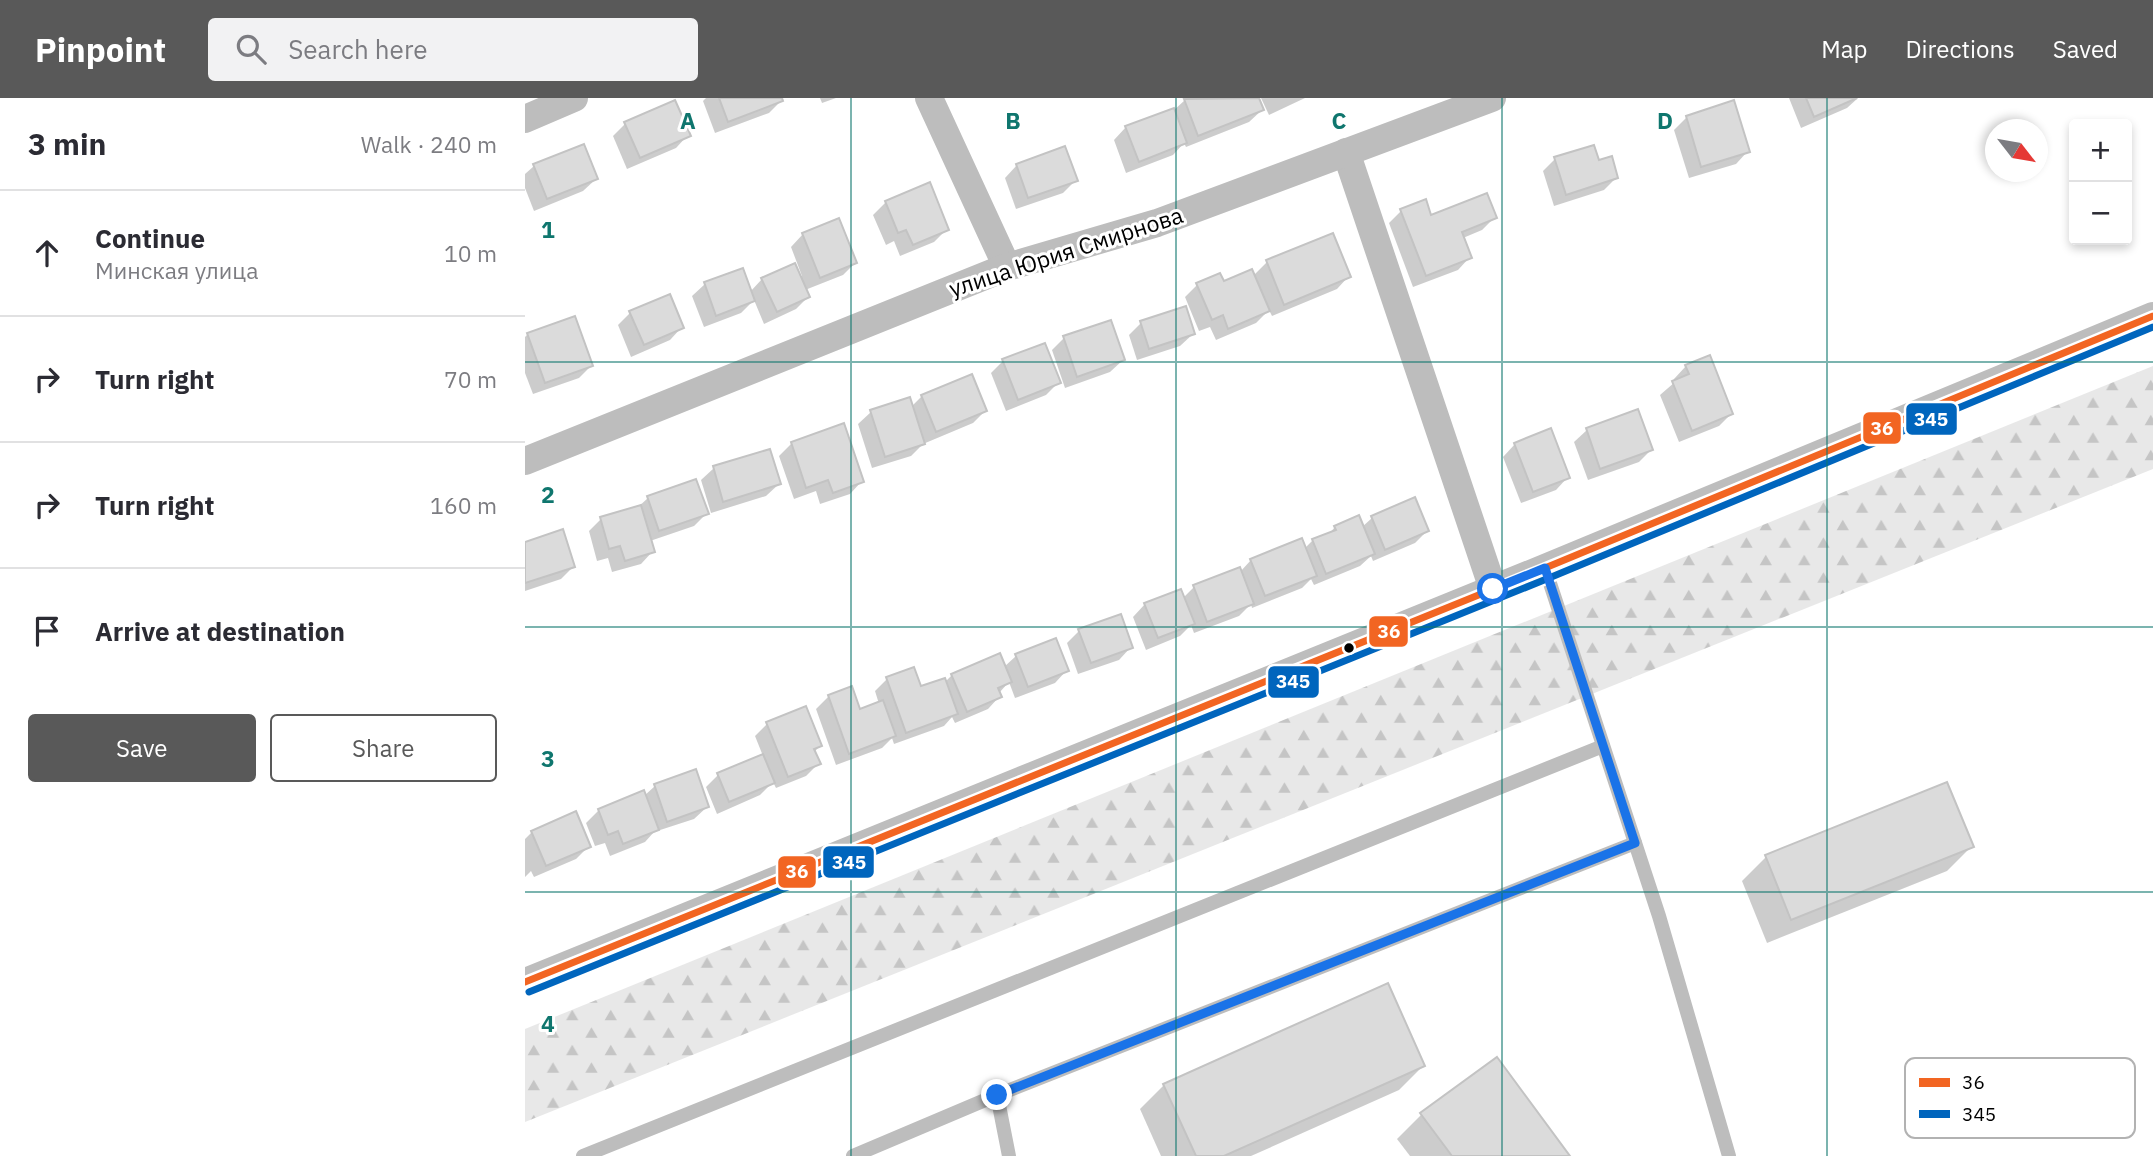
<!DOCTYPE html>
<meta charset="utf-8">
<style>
:root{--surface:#fff;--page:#f2f2f3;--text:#2b2b33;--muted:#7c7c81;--line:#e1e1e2;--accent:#595959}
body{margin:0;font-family:"IBM Plex Sans",sans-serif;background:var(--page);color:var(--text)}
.controls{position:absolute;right:21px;top:21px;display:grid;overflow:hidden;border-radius:7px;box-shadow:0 4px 10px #0003}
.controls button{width:63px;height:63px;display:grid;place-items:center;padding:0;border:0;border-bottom:2px solid var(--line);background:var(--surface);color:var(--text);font:35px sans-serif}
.compass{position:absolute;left:1460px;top:21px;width:63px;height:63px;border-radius:50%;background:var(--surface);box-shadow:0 4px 10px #0003;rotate:121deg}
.stop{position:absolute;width:21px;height:21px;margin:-16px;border:5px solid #1a73e8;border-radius:50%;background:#fff}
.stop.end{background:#1a73e8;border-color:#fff;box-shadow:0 2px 7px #0008}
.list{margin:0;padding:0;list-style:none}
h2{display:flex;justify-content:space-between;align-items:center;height:91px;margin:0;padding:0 28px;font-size:30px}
h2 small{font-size:23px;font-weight:400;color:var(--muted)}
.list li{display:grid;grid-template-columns:46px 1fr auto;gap:21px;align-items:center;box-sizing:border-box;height:126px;padding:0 28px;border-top:2px solid var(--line)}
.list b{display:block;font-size:26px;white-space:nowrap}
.list p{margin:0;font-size:23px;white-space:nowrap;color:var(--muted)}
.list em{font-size:23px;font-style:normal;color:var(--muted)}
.actions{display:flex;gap:14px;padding:21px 28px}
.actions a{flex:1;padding:16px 0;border:2px solid var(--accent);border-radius:7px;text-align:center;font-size:24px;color:var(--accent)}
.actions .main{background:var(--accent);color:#fff}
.icon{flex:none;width:38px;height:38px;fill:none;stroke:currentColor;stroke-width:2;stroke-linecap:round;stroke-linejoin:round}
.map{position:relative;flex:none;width:1628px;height:1058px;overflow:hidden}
header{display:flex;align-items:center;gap:42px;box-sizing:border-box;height:98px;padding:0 35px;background:var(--accent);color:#fff}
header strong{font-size:33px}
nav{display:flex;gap:38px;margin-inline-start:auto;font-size:24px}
.search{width:490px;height:63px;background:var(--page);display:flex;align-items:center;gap:18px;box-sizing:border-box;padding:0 24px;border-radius:7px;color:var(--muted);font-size:26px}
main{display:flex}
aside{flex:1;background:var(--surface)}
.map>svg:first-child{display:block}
.forest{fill:url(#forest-firs)}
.shadow{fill:#0003}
.building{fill:#dbdbdb;stroke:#c3c3c3;stroke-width:2}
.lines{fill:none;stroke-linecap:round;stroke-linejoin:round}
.lane{stroke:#bdbdbd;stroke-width:14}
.street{stroke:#bdbdbd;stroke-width:28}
.bus-1-casing{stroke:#fff;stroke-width:12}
.bus-2-casing{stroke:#fff;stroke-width:12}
.bus-1{stroke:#f26522;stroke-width:7}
.bus-2{stroke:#0065bd;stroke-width:7}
.route{stroke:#1a73e8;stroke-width:9}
.grid{fill:none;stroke:#0f766e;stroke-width:2;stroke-opacity:0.55}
.bus-dot{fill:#000;stroke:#fff;stroke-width:2.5}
.labels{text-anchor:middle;stroke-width:6;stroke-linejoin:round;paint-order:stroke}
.street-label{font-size:23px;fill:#000;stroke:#fff}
.key{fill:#fff;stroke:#b2b2b2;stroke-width:2}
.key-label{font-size:19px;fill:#000}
.grid-label{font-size:23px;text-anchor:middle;font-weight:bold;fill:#0f766e;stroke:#fff;stroke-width:6;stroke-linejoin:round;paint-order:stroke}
.line-badge{stroke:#fff;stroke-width:2.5}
.badge-label{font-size:19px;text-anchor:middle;font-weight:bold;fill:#fff}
</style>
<header>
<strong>Pinpoint</strong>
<div class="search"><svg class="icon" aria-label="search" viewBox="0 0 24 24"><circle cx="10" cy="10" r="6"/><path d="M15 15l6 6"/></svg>Search here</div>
<nav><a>Map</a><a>Directions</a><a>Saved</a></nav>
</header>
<main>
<aside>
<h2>3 min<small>Walk · 240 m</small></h2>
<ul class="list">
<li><svg class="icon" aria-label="ahead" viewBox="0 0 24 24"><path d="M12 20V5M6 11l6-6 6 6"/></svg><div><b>Continue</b><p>Минская улица</p></div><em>10 m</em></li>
<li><svg class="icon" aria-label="right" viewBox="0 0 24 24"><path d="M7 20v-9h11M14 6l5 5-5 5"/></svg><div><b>Turn right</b></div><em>70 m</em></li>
<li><svg class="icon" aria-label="right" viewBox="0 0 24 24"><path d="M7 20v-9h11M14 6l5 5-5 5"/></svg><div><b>Turn right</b></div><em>160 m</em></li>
<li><svg class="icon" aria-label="arrive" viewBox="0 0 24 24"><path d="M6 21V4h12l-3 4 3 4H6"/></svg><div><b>Arrive at destination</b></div></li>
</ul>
<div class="actions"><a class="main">Save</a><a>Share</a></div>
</aside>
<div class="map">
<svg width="1628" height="1058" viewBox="0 0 1628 1058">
<defs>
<pattern id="forest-firs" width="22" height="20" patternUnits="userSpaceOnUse" patternTransform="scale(1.75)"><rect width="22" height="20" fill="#e8e8e8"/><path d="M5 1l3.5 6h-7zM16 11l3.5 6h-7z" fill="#c5c5c5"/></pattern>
</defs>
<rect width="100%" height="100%" fill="#fff"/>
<polygon class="forest" points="1628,268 1628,371 0,1024 0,931"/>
<g class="shadow">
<polygon points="181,0 255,0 256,3 244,15 190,35 178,3"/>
<polygon points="295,0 311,0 297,5"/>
<polygon points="665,0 732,0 737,12 724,24 661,49 659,45 648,57 601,75 589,42 601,29 648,13 660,2"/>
<polygon points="736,0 780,0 744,17"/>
<polygon points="1264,0 1333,0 1322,10 1276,30"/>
<polygon points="1162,19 1223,53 1211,66 1164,80 1149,32"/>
<polygon points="100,26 163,37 151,50 102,71 88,38"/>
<polygon points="58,48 71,81 58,93 9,113 0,90 0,76 9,68"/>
<polygon points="1030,61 1073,65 1091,80 1079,92 1029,108 1018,73"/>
<polygon points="492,67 551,82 538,95 491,111 480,80"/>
<polygon points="361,104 422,131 409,144 375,158 369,143 361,147 348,117"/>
<polygon points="876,113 905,119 969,120 957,132 938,140 945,159 933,172 888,189 864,125"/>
<polygon points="278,136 330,165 318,177 280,192 283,199 271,211 239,226 229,202 216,215 179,229 167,198 180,186 217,172 225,194 237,181 277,178 266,149"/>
<polygon points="742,164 824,178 812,191 747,218 744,212 731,225 691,242 685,229 674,233 660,199 672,187 698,186 728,178"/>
<polygon points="105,215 157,229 145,242 106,259 93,227"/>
<polygon points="616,225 668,236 655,248 612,262 604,237"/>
<polygon points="3,236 66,268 54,280 8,296 0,275 0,239"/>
<polygon points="539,240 598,262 585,274 540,290 527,252"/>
<polygon points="478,263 534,284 521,297 481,313 466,275"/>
<polygon points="1161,268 1206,316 1194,328 1154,344 1135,297 1150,284 1149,281"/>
<polygon points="397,298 460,313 448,325 398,346 386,358 347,370 333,326 346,314 386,309"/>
<polygon points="1062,332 1126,352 1114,364 1063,382 1049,344"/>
<polygon points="267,345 337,383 325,396 295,406 291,393 269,401 254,358"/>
<polygon points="990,346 1043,379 1031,392 996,405 978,359"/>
<polygon points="189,370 254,386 241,398 186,415 176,382"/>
<polygon points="170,383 182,415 169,428 125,443 128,453 116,466 87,474 83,460 72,463 64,433 76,421 112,410 123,400"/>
<polygon points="847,420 902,433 890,445 848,463 846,458 835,468 789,487 786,481 777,490 727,510 726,506 714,518 669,535 666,527 655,538 621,552 608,519 620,506 658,500 669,489 715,474 726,462 779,451 788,442 803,437 810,429 837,429"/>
<polygon points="0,446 48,469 36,481 0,493"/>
<polygon points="554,533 606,549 594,562 553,576 542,545"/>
<polygon points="491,558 542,572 530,585 490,600 484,584 474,595 475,598 463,611 430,625 427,619 419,628 369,646 367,640 357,650 311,667 291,611 303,599 326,591 334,613 354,606 350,593 362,581 395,591 420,584 427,577 479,569"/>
<polygon points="242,626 295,648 289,654 293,666 281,678 251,690 248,684 235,697 192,716 181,689 193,677 238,658 230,638"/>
<polygon points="130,688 182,709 169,721 129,734 120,744 85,758 80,745 70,748 61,725 74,712 119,698"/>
<polygon points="7,734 64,748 51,761 9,779 6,773 0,779 0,741"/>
<polygon points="1447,748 1422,773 1242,845 1217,783 1241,759"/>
<polygon points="898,968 874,992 726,1058 636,1058 615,1011 639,987"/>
<polygon points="897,1016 1043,1058 885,1058 872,1041"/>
</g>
<g class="building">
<polygon points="194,0 257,0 258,3 203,24"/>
<polygon points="734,0 739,12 673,38 659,1"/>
<polygon points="1281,0 1332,0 1289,19"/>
<polygon points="150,2 166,38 115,60 99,24"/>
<polygon points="1209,2 1225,54 1176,69 1161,18"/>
<polygon points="649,10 662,45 614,64 600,28"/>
<polygon points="59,46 73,81 22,101 8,66"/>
<polygon points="1069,47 1074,62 1087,58 1093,80 1041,97 1029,59"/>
<polygon points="540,48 553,83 503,100 491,66"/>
<polygon points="405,84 424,132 388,147 381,132 373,135 360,103"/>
<polygon points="962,95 972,120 937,134 947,160 901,178 875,111 901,101 906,117"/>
<polygon points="314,120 332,165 295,180 277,135"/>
<polygon points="808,135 826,179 759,207 741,162"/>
<polygon points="270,165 285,199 252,214 236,180"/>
<polygon points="218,170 230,203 191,218 179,184"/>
<polygon points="727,171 745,213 703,231 698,217 687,222 671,185 695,175 699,183"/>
<polygon points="145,196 159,230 119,247 104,213"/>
<polygon points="661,208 670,236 624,251 615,223"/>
<polygon points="50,218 68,268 20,285 2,235"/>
<polygon points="586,222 600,262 552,279 538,238"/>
<polygon points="520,245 536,285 493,302 477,261"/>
<polygon points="1185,257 1208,316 1167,333 1147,283 1164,276 1160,267"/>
<polygon points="447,276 462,313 411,334 396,297"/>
<polygon points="385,299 400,346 360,359 345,312"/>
<polygon points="1113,311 1128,352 1075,371 1061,330"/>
<polygon points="319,325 339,384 308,395 303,382 281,390 266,344"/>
<polygon points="1026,330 1045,380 1008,394 989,345"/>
<polygon points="245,351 256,386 198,404 188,368"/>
<polygon points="171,381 184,416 134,433 122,398"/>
<polygon points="890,399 904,433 860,452 846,418"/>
<polygon points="116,407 130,454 100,463 95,448 84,451 75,419"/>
<polygon points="834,417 850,456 801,476 787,441 811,432 809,428"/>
<polygon points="38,431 50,469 0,485 0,444"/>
<polygon points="777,440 792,478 740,498 725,461"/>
<polygon points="715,469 729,506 682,524 668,487"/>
<polygon points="656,491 670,526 633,540 619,505"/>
<polygon points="596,516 608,550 566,565 553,531"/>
<polygon points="531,540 544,573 503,589 490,556"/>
<polygon points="475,555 487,584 473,590 477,599 442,614 426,576"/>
<polygon points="389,569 396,588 420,580 433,616 381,635 361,579"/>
<polygon points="327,588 335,611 358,602 371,638 324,656 303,597"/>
<polygon points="281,608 297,648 289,651 296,666 263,679 241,624"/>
<polygon points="238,656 250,685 204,704 192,675"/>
<polygon points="171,671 184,709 142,724 129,686"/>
<polygon points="1422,684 1449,749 1266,822 1240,757"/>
<polygon points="119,692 134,732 98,746 93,733 83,737 73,711"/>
<polygon points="51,713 66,749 21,768 6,733"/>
<polygon points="863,885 900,968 699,1058 671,1058 638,986"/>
<polygon points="972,959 1045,1058 927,1058 895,1015"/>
</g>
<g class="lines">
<g class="lane">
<polyline points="1020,470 1134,818 1204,1058"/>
<polyline points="58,1058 1078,648"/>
<polyline points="328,1058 472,997"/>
<polyline points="484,1058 472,997 1110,745"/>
</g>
<g class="street">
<polyline points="404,0 482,169"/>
<polyline points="0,21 49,0"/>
<polyline points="821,54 968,491"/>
<polyline points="0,363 482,169 632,125 967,0"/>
<polyline points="0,884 1020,470 1628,218"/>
</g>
<defs>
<polyline id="bus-1" points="0,884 1020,470 1628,218"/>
<polyline id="bus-2" points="4,894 1024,480 1628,229"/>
</defs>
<use href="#bus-1" class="bus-1-casing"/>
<use href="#bus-2" class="bus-2-casing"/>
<use href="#bus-1" class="bus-1"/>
<use href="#bus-2" class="bus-2"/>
</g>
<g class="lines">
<polyline class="route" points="472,997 1110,745 1020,470 968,491"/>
</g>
<path class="grid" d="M326,0V1058M651,0V1058M977,0V1058M1302,0V1058M0,264H1628M0,529H1628M0,794H1628"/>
<circle class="bus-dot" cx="824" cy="550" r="6"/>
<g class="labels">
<g class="street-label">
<text transform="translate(541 154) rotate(-18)" y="8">улица Юрия Смирнова</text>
</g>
</g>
<rect x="1380" y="960" width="230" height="80" rx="10" class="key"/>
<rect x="1394" y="980" width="31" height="9" fill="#f26522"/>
<rect x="1394" y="1012" width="31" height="8" fill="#0065bd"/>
<g class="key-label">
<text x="1437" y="991">36</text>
<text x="1437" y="1023">345</text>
</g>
<g class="grid-label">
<text x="163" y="31">A</text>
<text x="488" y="31">B</text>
<text x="814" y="31">C</text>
<text x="1140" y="31">D</text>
<text x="23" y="140">1</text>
<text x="23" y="405">2</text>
<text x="23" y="669">3</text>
<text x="23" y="934">4</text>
</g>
<g class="line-badge">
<rect x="1380" y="304" width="53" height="34" rx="7" fill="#0065bd"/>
<rect x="1337" y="313" width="40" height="34" rx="7" fill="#f26522"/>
<rect x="843" y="517" width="41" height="33" rx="7" fill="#f26522"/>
<rect x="742" y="567" width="53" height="34" rx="7" fill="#0065bd"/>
<rect x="297" y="747" width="53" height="34" rx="7" fill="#0065bd"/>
<rect x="252" y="757" width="40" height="34" rx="7" fill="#f26522"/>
</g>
<g class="badge-label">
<text x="1406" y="328">345</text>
<text x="1357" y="337">36</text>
<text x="864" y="540">36</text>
<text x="768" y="590">345</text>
<text x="324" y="771">345</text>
<text x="272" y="780">36</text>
</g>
</svg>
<div class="controls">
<button>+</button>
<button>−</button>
</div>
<svg class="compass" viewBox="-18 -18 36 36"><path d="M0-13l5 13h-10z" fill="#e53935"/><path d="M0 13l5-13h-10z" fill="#7c7c81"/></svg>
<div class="stop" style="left:968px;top:491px"></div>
<div class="stop end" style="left:472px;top:997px"></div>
</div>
</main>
